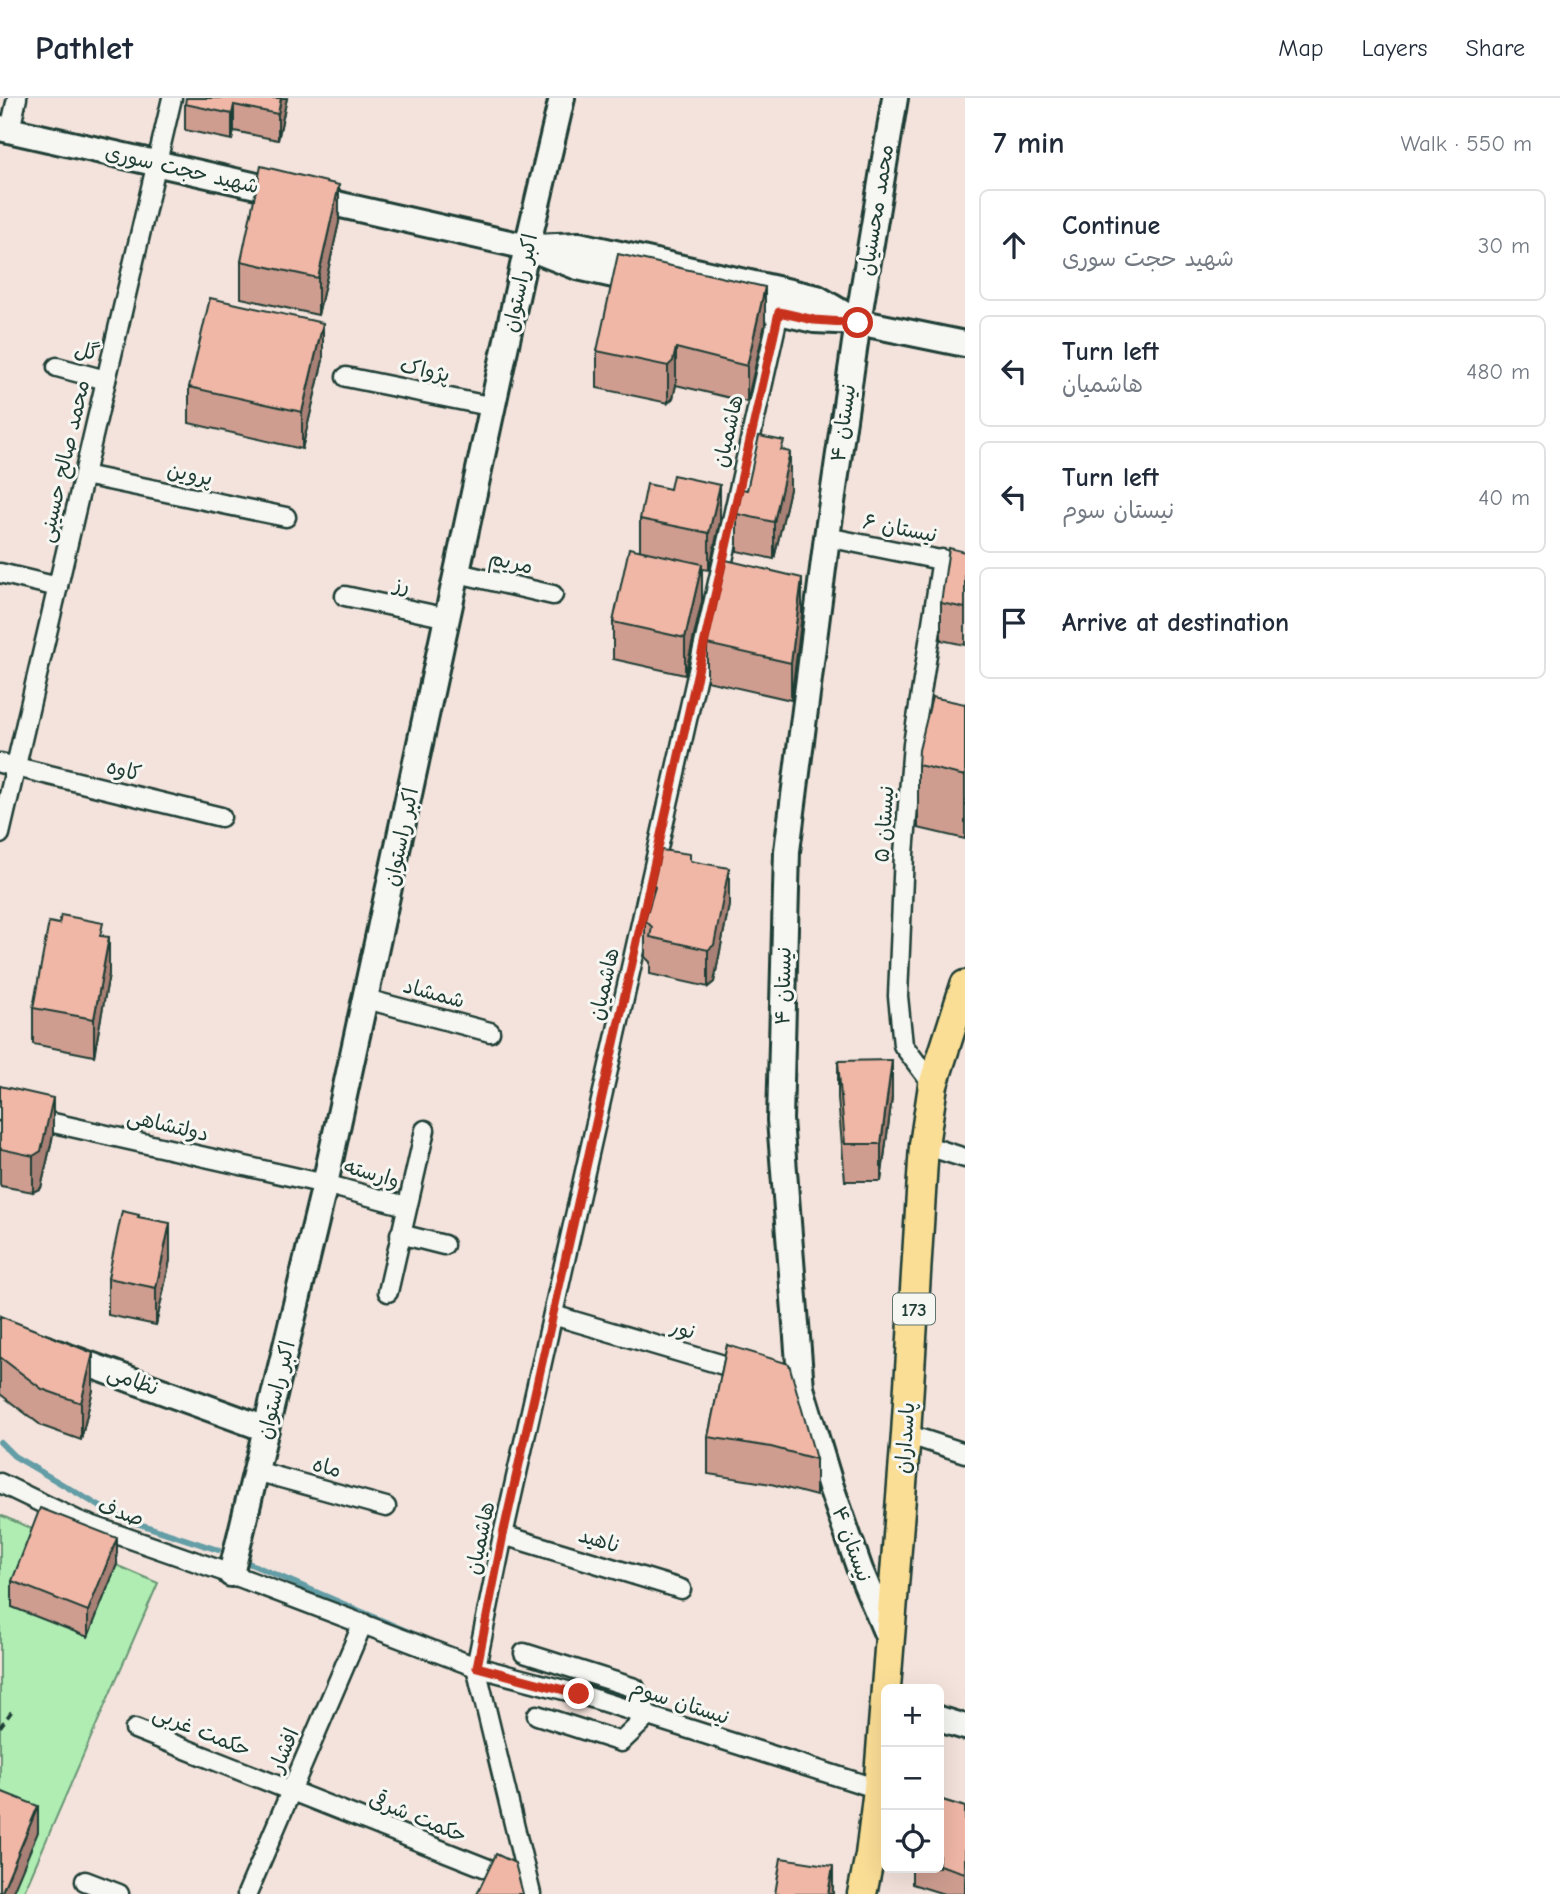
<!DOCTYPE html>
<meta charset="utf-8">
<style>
:root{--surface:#fff;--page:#f2f2f3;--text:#1f2937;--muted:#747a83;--line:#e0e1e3}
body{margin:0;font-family:"Comic Neue","Playpen Sans Arabic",sans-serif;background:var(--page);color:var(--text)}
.controls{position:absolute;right:21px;bottom:21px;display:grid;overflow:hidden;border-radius:10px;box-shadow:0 7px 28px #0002}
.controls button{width:63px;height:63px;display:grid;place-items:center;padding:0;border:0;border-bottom:2px solid var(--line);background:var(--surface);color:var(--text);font:35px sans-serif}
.stop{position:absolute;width:21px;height:21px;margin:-16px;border:5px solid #c8321e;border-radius:50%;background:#fff}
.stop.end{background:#c8321e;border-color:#fff;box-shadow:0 2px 7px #0008}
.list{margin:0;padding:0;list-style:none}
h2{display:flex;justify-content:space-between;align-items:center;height:91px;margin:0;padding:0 28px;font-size:30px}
h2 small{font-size:23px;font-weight:400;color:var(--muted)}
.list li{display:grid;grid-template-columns:46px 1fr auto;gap:21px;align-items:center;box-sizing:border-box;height:112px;margin:0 14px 14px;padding:0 14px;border:2px solid var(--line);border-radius:10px}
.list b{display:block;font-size:26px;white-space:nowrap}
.list p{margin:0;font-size:23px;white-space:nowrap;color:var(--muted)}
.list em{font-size:23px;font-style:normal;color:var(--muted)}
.icon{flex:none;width:38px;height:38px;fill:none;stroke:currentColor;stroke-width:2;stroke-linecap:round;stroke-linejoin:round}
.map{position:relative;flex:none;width:965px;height:1796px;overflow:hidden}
header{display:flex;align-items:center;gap:42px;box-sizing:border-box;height:98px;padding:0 35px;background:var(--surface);border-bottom:2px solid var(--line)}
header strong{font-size:33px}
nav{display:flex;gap:38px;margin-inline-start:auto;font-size:24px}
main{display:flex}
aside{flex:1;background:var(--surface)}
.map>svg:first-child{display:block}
.green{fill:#b0edb3;stroke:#689574;stroke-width:2}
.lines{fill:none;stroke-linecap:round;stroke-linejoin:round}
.stream{stroke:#639da6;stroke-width:6}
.street-casing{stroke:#1f3d34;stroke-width:23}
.secondary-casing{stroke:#1f3d34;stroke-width:30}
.primary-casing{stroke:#1f3d34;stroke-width:33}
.path{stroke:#1f3d34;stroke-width:3.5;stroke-dasharray:7 5;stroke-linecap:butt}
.street{stroke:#f6f6f2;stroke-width:18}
.secondary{stroke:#f6f6f2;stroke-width:24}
.primary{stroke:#fbde96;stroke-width:28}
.wall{fill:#ce9d90;stroke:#1f3d34;stroke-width:2}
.shaded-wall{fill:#a88075;stroke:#1f3d34;stroke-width:2}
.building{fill:#f0b7a7;stroke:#1f3d34;stroke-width:2}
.route{stroke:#c8321e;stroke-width:9}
.labels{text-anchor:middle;stroke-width:6;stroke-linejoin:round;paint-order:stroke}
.shield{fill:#f6f6f2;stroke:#60746d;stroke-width:2}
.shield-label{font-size:19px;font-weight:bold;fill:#1f3d34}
.street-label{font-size:21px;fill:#1f3d34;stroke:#f6f6f2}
</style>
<header>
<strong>Pathlet</strong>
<nav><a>Map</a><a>Layers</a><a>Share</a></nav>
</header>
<main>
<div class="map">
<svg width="965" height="1796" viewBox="0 0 965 1796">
<rect width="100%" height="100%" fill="#f4e3dc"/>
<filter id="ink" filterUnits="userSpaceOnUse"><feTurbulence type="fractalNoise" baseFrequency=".0143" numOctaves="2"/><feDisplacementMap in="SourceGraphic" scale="14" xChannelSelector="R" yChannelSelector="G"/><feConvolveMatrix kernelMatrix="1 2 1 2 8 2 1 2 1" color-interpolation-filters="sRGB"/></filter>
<g filter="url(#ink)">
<polygon class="green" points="0,1417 158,1485 23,1796 0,1796"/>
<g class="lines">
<g class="stream">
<polyline points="0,1344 14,1358 118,1419 218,1452"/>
<polyline points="246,1464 418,1538"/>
</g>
<defs>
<g id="street">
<polyline points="10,32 17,0"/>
<polyline points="57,269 106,282"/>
<polyline points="346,279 494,309"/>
<polyline points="84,377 286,419"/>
<polyline points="827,439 965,467"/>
<polyline points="0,475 58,489"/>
<polyline points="458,475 553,497"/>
<polyline points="345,498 448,520"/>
<polyline points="0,665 221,719"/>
<polyline points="0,736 172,0"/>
<polyline points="366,901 490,934"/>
<polyline points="933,987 903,947 898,898 904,756 913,646 942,461"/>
<polyline points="0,1013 325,1086 406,1108"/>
<polyline points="924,1047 965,1060"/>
<polyline points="400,1136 444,1147"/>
<polyline points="388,1194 425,1032"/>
<polyline points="553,1217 744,1273"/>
<polyline points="906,1336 965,1355"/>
<polyline points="256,1373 386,1409"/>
<polyline points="0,1385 79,1423 231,1476 476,1569 579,1596 878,1691"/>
<polyline points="503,1437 681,1491"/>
<polyline points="524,1555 635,1590 648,1618 621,1644 537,1617"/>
<polyline points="135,1631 509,1779"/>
<polyline points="85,1783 119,1796"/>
<polyline points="247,1796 363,1525"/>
<polyline points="531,1796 476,1569 503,1437 779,214"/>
</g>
<g id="secondary">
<polyline points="0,30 527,149 578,169 645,184"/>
<polyline points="535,149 579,147 817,200 854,222"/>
<polyline points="732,203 814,222 858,224 965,246"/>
<polyline points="0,1234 266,1331"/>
<polyline points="231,1476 325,1086 527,149 562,0"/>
<polyline points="889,1541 860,1472 831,1389 801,1290 780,1022 787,753 827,439 858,224 895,0"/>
<polyline points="939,1621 965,1629"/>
</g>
<polyline id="primary" points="862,1796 870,1757 878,1691 906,1336 924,1047 933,987 965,887"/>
</defs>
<use href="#street" class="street-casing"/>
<use href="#secondary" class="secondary-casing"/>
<use href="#primary" class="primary-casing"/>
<polyline class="path" points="0,1629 12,1613"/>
<use href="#street" class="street"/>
<use href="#secondary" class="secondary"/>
<use href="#primary" class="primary"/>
</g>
<g class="wall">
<polygon points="287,0 278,42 234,33 232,42 185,32 185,6"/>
<polygon points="339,124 318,217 241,200 241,163"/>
<polygon points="765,226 747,304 676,287 673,300 668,305 597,290 597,253"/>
<polygon points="323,262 302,351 189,325 189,289"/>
<polygon points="784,353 790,391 774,461 737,453 737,416 747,392"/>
<polygon points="640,421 720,424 709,472 702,471 702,503 685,577 613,561 613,524 640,453"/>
<polygon points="965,454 965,547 941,542 941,505"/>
<polygon points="802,517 791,602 707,583 707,546"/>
<polygon points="965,606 965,741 918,730 918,667"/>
<polygon points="690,763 729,807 714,884 708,889 650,876 650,864 645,859 645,822 653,796 653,787"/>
<polygon points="103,838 109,876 94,958 33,946 33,910"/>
<polygon points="838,963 892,999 881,1083 845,1083 838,1000"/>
<polygon points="0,988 53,1037 41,1090 33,1094 1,1088 0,1086"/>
<polygon points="139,1119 170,1162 156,1227 108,1217 108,1180"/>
<polygon points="0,1218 93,1292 81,1342 42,1328 0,1296"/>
<polygon points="727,1247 816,1361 816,1398 771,1386 708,1376 708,1339"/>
<polygon points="117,1466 88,1539 12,1509 12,1483"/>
<polygon points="939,1701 965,1709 965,1796 944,1796 912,1786 912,1770 939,1770"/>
</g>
<g class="shaded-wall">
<polygon points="281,0 287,0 278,42 278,16"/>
<polygon points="234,7 234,33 232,42 232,16"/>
<polygon points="339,87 339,124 318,217 318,180"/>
<polygon points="765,189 765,226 747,304 747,268"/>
<polygon points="323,225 323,262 302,351 302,314"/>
<polygon points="676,250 676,287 673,300 668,305 668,268"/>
<polygon points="790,354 790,391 774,461 774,424"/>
<polygon points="720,387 720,424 709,472 709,435"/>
<polygon points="702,466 702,503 685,577 685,540"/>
<polygon points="802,480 802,517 791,602 791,565"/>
<polygon points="729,770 729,807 714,884 708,889 708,852"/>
<polygon points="109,839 109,876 94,958 94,921"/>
<polygon points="892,962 892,999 881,1083 881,1046"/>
<polygon points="53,1000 53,1037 41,1090 33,1094 33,1058"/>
<polygon points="170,1125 170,1162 156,1227 156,1190"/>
<polygon points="93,1255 93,1292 81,1342 81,1305"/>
<polygon points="117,1440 117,1466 88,1539 88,1513"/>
<polygon points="38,1708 38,1734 12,1796 1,1796"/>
<polygon points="833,1768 833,1796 828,1796"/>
</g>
<g class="building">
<polygon points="186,0 281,0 278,16 234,7 232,16 185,6"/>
<polygon points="261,68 339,87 318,180 241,163"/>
<polygon points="618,156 765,189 747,268 676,250 673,263 668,268 597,253"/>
<polygon points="210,200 323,225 302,314 189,289"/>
<polygon points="759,338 784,343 781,352 790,354 774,424 737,416 742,391 747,392"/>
<polygon points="673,377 720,387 709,435 640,421 647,386 670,391"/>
<polygon points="629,450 702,466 685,540 613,524"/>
<polygon points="949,450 965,454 965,510 941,505"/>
<polygon points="726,462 802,480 791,565 707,546"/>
<polygon points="932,599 965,606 965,678 918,667 919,652"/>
<polygon points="661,752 690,756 690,763 729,770 714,847 708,852 650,839 652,829 645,822 655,789 653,787"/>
<polygon points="61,817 103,825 100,838 109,839 94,921 33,910 49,824 59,826"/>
<polygon points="892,962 881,1046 845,1046 838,963"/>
<polygon points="0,988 53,1000 41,1053 33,1058 1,1051 0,1049"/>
<polygon points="122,1113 139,1117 138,1119 170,1125 156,1190 108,1180"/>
<polygon points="0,1218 93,1255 81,1305 42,1291 0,1259"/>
<polygon points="727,1247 789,1266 816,1361 771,1349 708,1339"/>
<polygon points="40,1410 117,1440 88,1513 12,1483"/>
<polygon points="0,1693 38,1708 1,1796 0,1796"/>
<polygon points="939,1701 965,1709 965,1775 939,1767"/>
<polygon points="496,1756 515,1765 523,1796 477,1796"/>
<polygon points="781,1760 833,1768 828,1796 775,1796"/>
</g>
</g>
<g class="lines" filter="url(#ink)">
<polyline class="route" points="579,1596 477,1569 503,1437 779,214 814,222 858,225"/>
</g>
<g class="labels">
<rect class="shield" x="893" y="1195.5" width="42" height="31" rx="5"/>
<g class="shield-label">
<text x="914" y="1218">173</text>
</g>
<g class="street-label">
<text transform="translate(182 71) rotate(13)" y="7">شهید حجت سوری</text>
<text transform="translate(876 112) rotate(-81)" y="7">محمد محسنیان</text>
<text transform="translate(520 185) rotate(-78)" y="7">اکبر راستوان</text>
<text transform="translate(87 253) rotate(15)" y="7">گل</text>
<text transform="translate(425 272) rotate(12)" y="7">پژواک</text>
<text transform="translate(843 325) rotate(-82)" y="7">نیستان ۴</text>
<text transform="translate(728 333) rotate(-77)" y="7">هاشمیان</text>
<text transform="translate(64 363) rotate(-77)" y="7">محمد صالح حسینی</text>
<text transform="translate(190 376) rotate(12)" y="7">پروین</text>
<text transform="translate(900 430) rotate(11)" y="7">نیستان ۶</text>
<text transform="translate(511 464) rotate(13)" y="7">مریم</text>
<text transform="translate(402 487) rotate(12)" y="7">رز</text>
<text transform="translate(124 672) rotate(14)" y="7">کاوه</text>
<text transform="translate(884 726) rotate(-86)" y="7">نیستان ۵</text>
<text transform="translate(401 739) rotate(-78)" y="7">اکبر راستوان</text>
<text transform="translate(604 886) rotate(-77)" y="7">هاشمیان</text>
<text transform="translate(783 888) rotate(-89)" y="7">نیستان ۴</text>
<text transform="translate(434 895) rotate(15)" y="7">شمشاد</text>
<text transform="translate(168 1027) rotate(13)" y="7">دولتشاهی</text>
<text transform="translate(372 1075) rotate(16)" y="7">وارسته</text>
<text transform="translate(683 1231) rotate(16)" y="7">نور</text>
<text transform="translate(133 1282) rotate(20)" y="7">نظامی</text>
<text transform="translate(276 1292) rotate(-76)" y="7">اکبر راستوان</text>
<text transform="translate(905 1340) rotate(-86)" y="7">پاسداران</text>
<text transform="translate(327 1369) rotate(15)" y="7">ماه</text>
<text transform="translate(121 1414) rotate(19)" y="7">صدف</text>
<text transform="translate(480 1440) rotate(-78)" y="7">هاشمیان</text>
<text transform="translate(599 1442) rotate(17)" y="7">ناهید</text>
<text transform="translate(852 1446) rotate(70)" y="7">نیستان ۴</text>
<text transform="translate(680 1604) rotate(18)" y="7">نیستان سوم</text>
<text transform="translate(202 1633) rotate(22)" y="7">حکمت غربی</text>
<text transform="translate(284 1652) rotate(-67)" y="7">افشار</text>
<text transform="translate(418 1719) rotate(22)" y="7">حکمت شرقی</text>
</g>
</g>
</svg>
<div class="controls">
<button>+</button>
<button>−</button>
<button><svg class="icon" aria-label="locate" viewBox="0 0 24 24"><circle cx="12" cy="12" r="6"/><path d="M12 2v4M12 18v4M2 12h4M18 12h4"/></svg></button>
</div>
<div class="stop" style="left:858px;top:225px"></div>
<div class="stop end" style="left:579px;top:1596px"></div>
</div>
<aside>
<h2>7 min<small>Walk · 550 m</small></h2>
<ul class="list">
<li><svg class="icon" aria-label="ahead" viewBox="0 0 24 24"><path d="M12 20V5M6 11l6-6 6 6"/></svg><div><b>Continue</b><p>شهید حجت سوری</p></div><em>30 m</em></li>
<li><svg class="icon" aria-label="left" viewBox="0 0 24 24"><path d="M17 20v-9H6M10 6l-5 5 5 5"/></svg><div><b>Turn left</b><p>هاشمیان</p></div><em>480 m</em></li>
<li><svg class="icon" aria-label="left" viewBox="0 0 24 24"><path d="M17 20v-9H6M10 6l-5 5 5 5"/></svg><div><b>Turn left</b><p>نیستان سوم</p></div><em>40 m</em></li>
<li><svg class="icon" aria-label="arrive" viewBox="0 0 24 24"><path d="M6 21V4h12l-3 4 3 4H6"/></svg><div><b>Arrive at destination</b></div></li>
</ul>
</aside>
</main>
